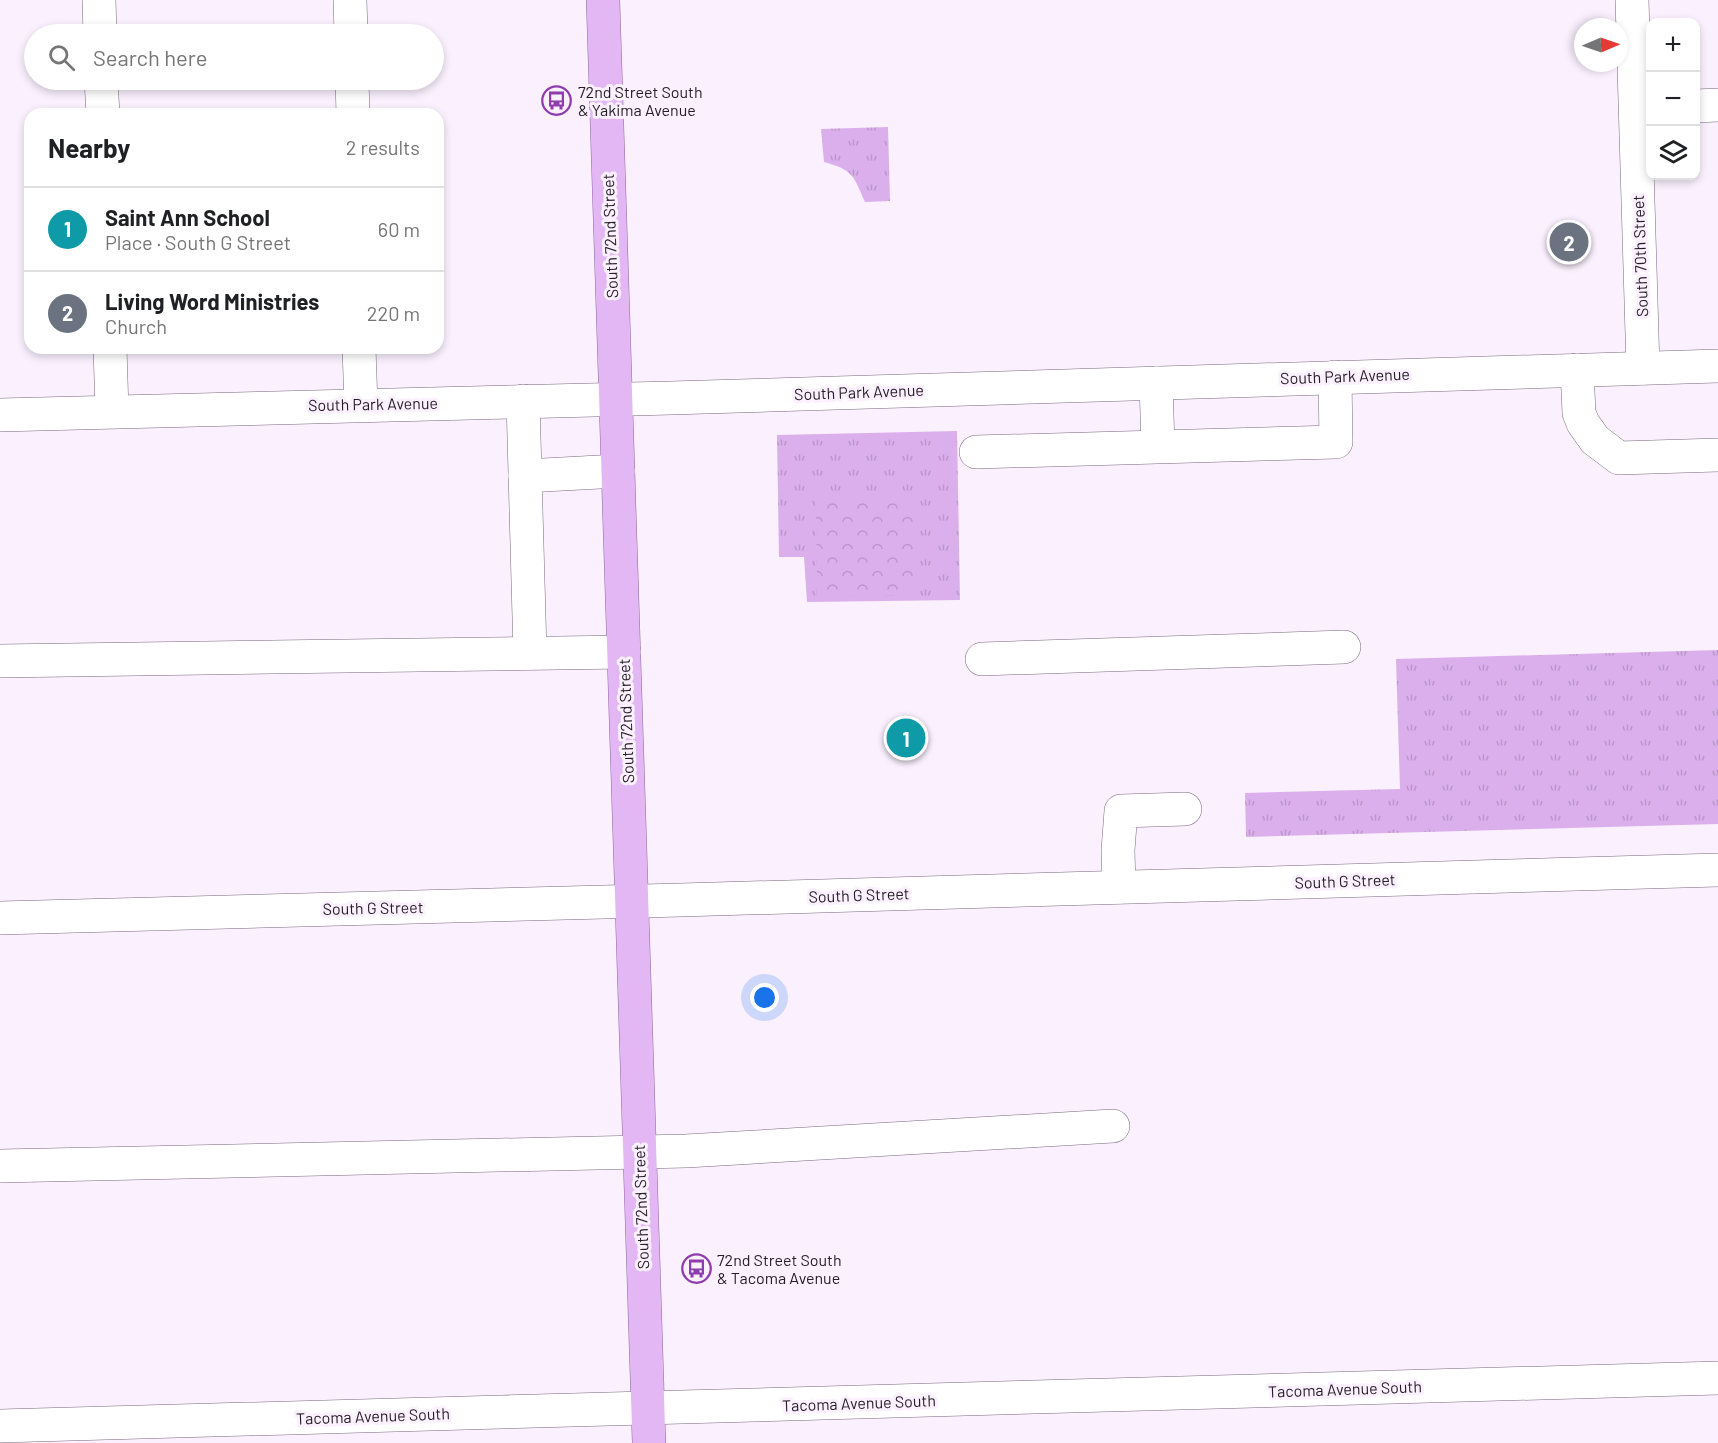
<!DOCTYPE html>
<meta charset="utf-8">
<style>
:root{--surface:#fff;--page:#f2f2f2;--text:#202124;--muted:#757577;--line:#e0e0e0;--accent:#8e3dac}
body{margin:0;font-family:Barlow,sans-serif;background:var(--page);color:var(--text)}
.controls{position:absolute;right:18px;top:18px;display:grid;overflow:hidden;border-radius:12px;box-shadow:0 3px 9px #0003}
.controls button{width:54px;height:54px;display:grid;place-items:center;padding:0;border:0;border-bottom:2px solid var(--line);background:var(--surface);color:var(--text);font:30px sans-serif}
.compass{position:absolute;left:1574px;top:18px;width:54px;height:54px;border-radius:50%;background:var(--surface);box-shadow:0 3px 9px #0003;rotate:88deg}
.you{position:absolute;left:765px;top:998px;width:21px;height:21px;margin:-15px;border:4px solid #fff;border-radius:50%;background:#1a73e8;box-shadow:0 0 0 9px #1a73e833}
.badge{display:grid;place-items:center;width:39px;height:39px;border-radius:50%;background:var(--accent);color:#fff;font-size:20px;font-weight:700}
.pin{position:absolute;translate:-50% -50%;border:3px solid #fff;box-shadow:0 2px 6px #0006}
.list{margin:0;padding:0;list-style:none}
h2{display:flex;justify-content:space-between;align-items:center;height:78px;margin:0;padding:0 24px;font-size:26px}
h2 small{font-size:20px;font-weight:400;color:var(--muted)}
.list li{display:grid;grid-template-columns:39px 1fr auto;gap:18px;align-items:center;box-sizing:border-box;height:84px;padding:0 24px;border-top:2px solid var(--line)}
.list b{display:block;font-size:22px;white-space:nowrap}
.list p{margin:0;font-size:20px;white-space:nowrap;color:var(--muted)}
.list em{font-size:20px;font-style:normal;color:var(--muted)}
.icon{flex:none;width:33px;height:33px;fill:none;stroke:currentColor;stroke-width:2;stroke-linecap:round;stroke-linejoin:round}
.map{position:relative;flex:none;width:1718px;height:1443px;overflow:hidden}
.search{position:absolute;background:var(--surface);box-shadow:0 3px 9px #0003;left:24px;top:24px;width:420px;height:66px;display:flex;align-items:center;gap:15px;box-sizing:border-box;padding:0 21px;border-radius:33px;color:var(--muted);font-size:22px}
.panel{position:absolute;background:var(--surface);box-shadow:0 3px 9px #0003;left:24px;top:108px;width:420px;height:246px;border-radius:18px}
.map>svg:first-child{display:block}
.grass{fill:url(#grass-tufts)}
.forest{fill:url(#forest-crowns)}
.lines{fill:none;stroke-linecap:round;stroke-linejoin:round}
.minor-casing{stroke:#78697e;stroke-width:34}
.major-casing{stroke:#9362a6;stroke-width:34}
.minor{stroke:#fff;stroke-width:33}
.major{stroke:#e2b7f3;stroke-width:33}
.labels{text-anchor:middle;stroke-width:6;stroke-linejoin:round;paint-order:stroke}
.poi-label{font-size:16px;fill:#231d25;stroke:#faf0fe;text-anchor:start}
.street-label{font-size:16px;fill:#231d25;stroke:#faf0fe}
</style>
<div class="map">
<svg width="1718" height="1443" viewBox="0 0 1718 1443">
<defs>
<pattern id="grass-tufts" width="24" height="20" patternUnits="userSpaceOnUse" patternTransform="scale(1.5)"><rect width="24" height="20" fill="#daafec"/><path d="M3 7l-1-3M5 7V3M7 7l1-3M15 17l-1-3M17 17v-4M19 17l1-3" fill="none" stroke="#bb96ca"/></pattern>
<pattern id="forest-crowns" width="20" height="18" patternUnits="userSpaceOnUse" patternTransform="scale(1.5)"><rect width="20" height="18" fill="#daafec"/><path d="M2 6a3 3 0 1 1 6 0M12 15a3 3 0 1 1 6 0" fill="none" stroke="#bb96ca"/></pattern>
</defs>
<rect width="100%" height="100%" fill="#faf0fe"/>
<g class="grass">
<path d="M888,127L890,201L865,202C853,175 853,170 824,162L821,129Z"/>
<polygon points="957,431 960,600 807,602 804,557 779,557 777,435"/>
<polygon points="1718,650 1718,824 1246,837 1245,793 1400,789 1396,659"/>
</g>
<polygon class="forest" points="914,496 915,595 817,596 816,498"/>
<g class="lines">
<defs>
<g id="minor">
<polyline points="99,0 100,34"/>
<polyline points="350,0 351,34"/>
<polyline points="1632,0 1643,368"/>
<polyline points="101,80 103,114"/>
<polyline points="352,80 353,114"/>
<polyline points="1696,106 1718,105"/>
<polyline points="110,348 112,411"/>
<polyline points="359,348 361,405"/>
<polyline points="1577,370 1579,413 1583,423 1595,440 1619,458 1718,455"/>
<polyline points="1156,383 1158,446"/>
<polyline points="523,401 530,653"/>
<polyline points="0,415 671,398 1718,366"/>
<polyline points="976,452 1336,442 1335,377"/>
<polyline points="525,476 618,471"/>
<polyline points="982,659 1344,647"/>
<polyline points="0,661 624,652"/>
<polyline points="1119,887 1118,850 1121,811 1185,809"/>
<polyline points="0,918 681,900 1718,870"/>
<polyline points="0,1166 686,1151 1113,1126"/>
<polyline points="0,1426 1718,1378"/>
</g>
<polyline id="major" points="603,0 649,1443"/>
</defs>
<use href="#minor" class="minor-casing"/>
<use href="#major" class="major-casing"/>
<use href="#minor" class="minor"/>
<use href="#major" class="major"/>
</g>
<defs>
<symbol id="bus-ring" viewBox="-11 -11 22 22"><circle r="9.5" fill="#faf0fe" stroke="#8e3dac" stroke-width="1.5"/><path d="M-5-6H5V4H4V6H2V4H-2V6H-4V4H-5ZM-3.5-4V0h7V-4ZM-3.5 1.2v1.5H-2V1.2ZM2 1.2v1.5H3.5V1.2Z" fill="#8e3dac"/></symbol>
</defs>
<g fill-rule="evenodd">
<use href="#bus-ring" x="540" y="84" width="33" height="33"/>
<use href="#bus-ring" x="680" y="1252" width="33" height="33"/>
</g>
<g class="labels">
<g class="poi-label">
<text x="578" y="98">72nd Street South<tspan x="578" dy="18">&amp; Yakima Avenue</tspan></text>
<text x="717" y="1266">72nd Street South<tspan x="717" dy="18">&amp; Tacoma Avenue</tspan></text>
</g>
<g class="street-label">
<text transform="translate(610 236) rotate(-92)" y="6">South 72nd Street</text>
<text transform="translate(1640 256) rotate(-92)" y="6">South 70th Street</text>
<text transform="translate(1345 376) rotate(-2)" y="6">South Park Avenue</text>
<text transform="translate(859 392) rotate(-2)" y="6">South Park Avenue</text>
<text transform="translate(373 404) rotate(-1)" y="6">South Park Avenue</text>
<text transform="translate(626 721) rotate(-92)" y="6">South 72nd Street</text>
<text transform="translate(1345 881) rotate(-2)" y="6">South G Street</text>
<text transform="translate(859 895) rotate(-2)" y="6">South G Street</text>
<text transform="translate(373 908) rotate(-1)" y="6">South G Street</text>
<text transform="translate(641 1207) rotate(-92)" y="6">South 72nd Street</text>
<text transform="translate(1345 1389) rotate(-2)" y="6">Tacoma Avenue South</text>
<text transform="translate(859 1403) rotate(-2)" y="6">Tacoma Avenue South</text>
<text transform="translate(373 1416) rotate(-2)" y="6">Tacoma Avenue South</text>
</g>
</g>
</svg>
<div class="controls">
<button>+</button>
<button>−</button>
<button><svg class="icon" aria-label="layers" viewBox="0 0 24 24"><path d="M12 4l9 5-9 5-9-5zM3 14l9 5 9-5"/></svg></button>
</div>
<svg class="compass" viewBox="-18 -18 36 36"><path d="M0-13l5 13h-10z" fill="#e53935"/><path d="M0 13l5-13h-10z" fill="#757577"/></svg>
<div class="you"></div>
<div class="pin badge" style="left:906px;top:738px;background:#0f9aa8">1</div>
<div class="pin badge" style="left:1569px;top:242px;background:#6b7280">2</div>
<div class="search"><svg class="icon" aria-label="search" viewBox="0 0 24 24"><circle cx="10" cy="10" r="6"/><path d="M15 15l6 6"/></svg>Search here</div>
<section class="panel">
<h2>Nearby<small>2 results</small></h2>
<ul class="list">
<li><span class="badge" style="background:#0f9aa8">1</span><div><b>Saint Ann School</b><p>Place · South G Street</p></div><em>60 m</em></li>
<li><span class="badge" style="background:#6b7280">2</span><div><b>Living Word Ministries</b><p>Church</p></div><em>220 m</em></li>
</ul>
</section>
</div>
